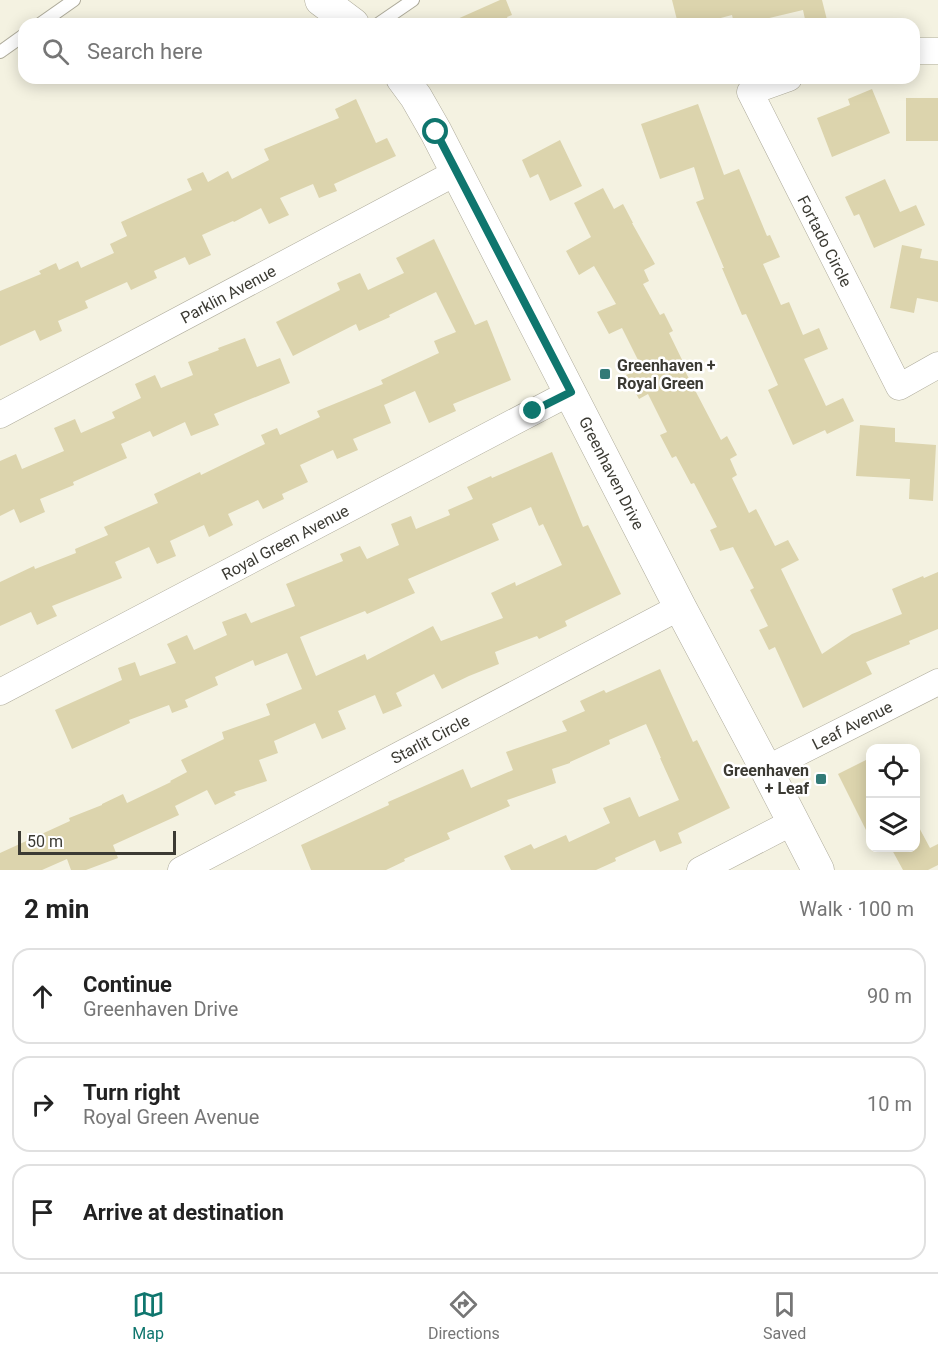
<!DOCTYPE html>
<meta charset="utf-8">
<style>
:root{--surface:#fff;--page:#f2f2f2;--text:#222;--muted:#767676;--line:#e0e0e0;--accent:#0f766e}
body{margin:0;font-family:Roboto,sans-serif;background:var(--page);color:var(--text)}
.controls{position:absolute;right:18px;bottom:18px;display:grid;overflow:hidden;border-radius:12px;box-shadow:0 3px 15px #0003}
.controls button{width:54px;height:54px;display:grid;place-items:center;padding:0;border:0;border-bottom:2px solid var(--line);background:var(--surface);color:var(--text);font:30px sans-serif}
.scale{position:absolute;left:18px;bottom:15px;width:158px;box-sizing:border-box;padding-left:6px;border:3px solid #3b3a33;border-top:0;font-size:16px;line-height:21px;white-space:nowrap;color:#3b3a33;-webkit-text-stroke:4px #fff;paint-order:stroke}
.stop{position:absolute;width:18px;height:18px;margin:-14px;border:4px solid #0f766e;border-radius:50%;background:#fff}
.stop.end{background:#0f766e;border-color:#fff;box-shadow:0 2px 6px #0008}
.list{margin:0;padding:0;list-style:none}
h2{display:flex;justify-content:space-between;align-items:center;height:78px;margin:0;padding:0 24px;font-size:26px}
h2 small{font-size:20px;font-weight:400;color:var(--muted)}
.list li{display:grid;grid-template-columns:39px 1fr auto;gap:18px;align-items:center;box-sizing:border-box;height:96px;margin:0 12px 12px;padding:0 12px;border:2px solid var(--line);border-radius:18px}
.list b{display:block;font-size:22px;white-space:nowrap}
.list p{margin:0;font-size:20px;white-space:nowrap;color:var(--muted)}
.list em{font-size:20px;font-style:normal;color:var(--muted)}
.icon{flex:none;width:33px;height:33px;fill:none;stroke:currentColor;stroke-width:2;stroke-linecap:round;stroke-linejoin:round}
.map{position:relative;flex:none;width:938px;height:870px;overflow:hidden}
.search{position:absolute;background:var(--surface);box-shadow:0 3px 15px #0003;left:18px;right:18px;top:18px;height:66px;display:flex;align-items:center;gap:15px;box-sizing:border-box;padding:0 21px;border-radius:18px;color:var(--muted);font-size:22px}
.sheet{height:402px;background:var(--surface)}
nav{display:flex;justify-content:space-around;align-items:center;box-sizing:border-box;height:84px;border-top:2px solid var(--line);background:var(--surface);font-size:16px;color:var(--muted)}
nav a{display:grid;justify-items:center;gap:3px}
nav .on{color:var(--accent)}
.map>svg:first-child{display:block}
.building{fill:#dcd4ad;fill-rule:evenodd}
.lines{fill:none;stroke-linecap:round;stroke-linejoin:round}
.service-casing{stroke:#aeab9b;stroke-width:14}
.minor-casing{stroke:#aeab9b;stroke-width:27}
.tertiary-casing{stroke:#aeab9b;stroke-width:33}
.service{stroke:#fff;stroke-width:12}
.minor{stroke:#fff;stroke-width:26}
.tertiary{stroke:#fff;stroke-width:32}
.route{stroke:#0f766e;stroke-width:8}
.poi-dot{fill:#327a77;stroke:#fff;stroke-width:2}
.labels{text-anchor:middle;stroke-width:5;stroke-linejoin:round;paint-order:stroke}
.street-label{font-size:16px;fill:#3b3a33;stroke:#fff}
.poi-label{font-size:16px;font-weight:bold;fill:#3b3a33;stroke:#fff;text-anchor:start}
</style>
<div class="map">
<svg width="938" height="870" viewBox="0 0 938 870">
<rect width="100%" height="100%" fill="#f4f2e1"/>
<g class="building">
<polygon points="500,0 506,0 512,15 507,17 510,24 446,24"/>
<polygon points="672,0 822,0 828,24 806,24 803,10 752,22 752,24 734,24 732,15 698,24 678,24"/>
<polygon points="872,89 890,133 832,157 817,118 850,105 848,99"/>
<rect x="906" y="98" width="32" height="43"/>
<polygon points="356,99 376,143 387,138 396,156 334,184 337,191 319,198 313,184 280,198 289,215 269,224 261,208 234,222 233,221 202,235 211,255 189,265 185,257 154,271 157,278 131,290 127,282 85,301 88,308 58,321 62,331 40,341 35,330 0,346 0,291 41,274 39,271 56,263 59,270 78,261 81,268 114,253 110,244 127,236 121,222 192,190 187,179 203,172 208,182 228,171 232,179 269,160 264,149 339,118 335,109"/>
<polygon points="698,104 724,175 739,169 767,236 770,235 780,257 763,264 781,305 789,302 803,335 819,328 828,349 804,359 826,406 843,398 854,421 827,434 825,430 793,445 768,390 778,385 746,314 742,315 722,268 724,268 696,202 704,199 694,167 660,179 641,124"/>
<polygon points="560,140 582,186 550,201 538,174 530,178 522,160"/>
<polygon points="885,179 900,212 916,205 925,225 874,248 859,214 854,216 845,197"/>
<polygon points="603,188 614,209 623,204 633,223 632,223 655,264 644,270 649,281 643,284 660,315 664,313 673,331 669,333 687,370 685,371 721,440 727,436 737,455 730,459 737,475 732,478 749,513 756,509 775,546 788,540 799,560 781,569 822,654 852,634 902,614 892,589 923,576 924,578 938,572 938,629 909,641 910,644 866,662 872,674 803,708 775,647 769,650 759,630 768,626 750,590 754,588 733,547 720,551 710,530 717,527 694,483 691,484 676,456 672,458 660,435 667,432 648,394 639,399 626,375 642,368 622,328 609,334 597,312 616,304 594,266 579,275 566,251 591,237 574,203"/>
<polygon points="434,239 475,325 487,320 511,380 453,404 456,411 429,423 415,391 384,405 391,423 353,439 358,450 337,459 333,450 300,465 308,482 282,494 284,499 263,509 258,500 228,514 233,525 209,537 204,525 170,541 176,556 157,564 149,547 115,562 122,578 52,606 57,616 37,625 31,612 0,626 0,582 34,566 35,569 76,553 75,549 108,535 104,527 158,503 154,494 200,472 201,475 265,444 261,435 277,428 280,435 320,417 317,411 383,384 381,380 439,353 434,341 456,332 436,292 389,315 390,317 359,331 356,324 293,356 276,322 340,290 337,283 360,273 368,290 404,273 396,258"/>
<polygon points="902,245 922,249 920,258 938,261 938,302 917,298 914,313 890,308"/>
<polygon points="245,338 257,367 280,358 290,383 214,414 219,425 191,436 185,422 153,437 150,431 121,444 127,458 73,482 74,485 40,499 45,512 20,523 14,509 0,516 0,461 16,454 22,469 64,451 54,428 75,419 81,433 115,418 112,412 141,398 135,384 155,375 161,388 193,375 188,362 219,350 218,348"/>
<polygon points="860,425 895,428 895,442 936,445 933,501 909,499 910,479 856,476"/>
<path d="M552,452L583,527L588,525L621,594L565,621L567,626L539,639L537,636L495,652L499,664L469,676L442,689L434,674L396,693L402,706L383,714L375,695L338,711L346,729L322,739L315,723L274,741L278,753L259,760L267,781L234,792L236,795L215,805L207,790L175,806L179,815L113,845L118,858L86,870H71L67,859L42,870H0V853L70,821L69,818L102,805V804L123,794L127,803L171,782L170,781L187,772L181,760L224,739L222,732L270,715L266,704L302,689L287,653L255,666L253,660L215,677L218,685L185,700L188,707L172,713L169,705L129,720L130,723L72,749L55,710L122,680L118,668L135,662L140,676L176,663L167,644L187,635L194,650L227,635L222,622L246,613L251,623L295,606L286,584L343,561L340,554L360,546L367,559L399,545L391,524L411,516L416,529L450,515L448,510L473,499L467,487L491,476L492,478ZM531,507L539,526L543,524L562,565L516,586L515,582L491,593L503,618L441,641L433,626L367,660L365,654L316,676L300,637L365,611L367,614L415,593L408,579L499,540L492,524Z"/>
<polygon points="660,669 693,742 697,740 730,808 678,833 682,843 660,852 655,840 615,858 616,861 596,870 511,870 504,856 531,844 534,849 566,835 569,842 610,823 603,808 630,797 639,817 679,800 660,758 661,758 646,724 609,740 610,744 570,762 570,763 552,769 556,783 507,800 510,806 447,833 450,839 404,859 405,861 386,870 311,870 301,845 389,805 388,802 463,769 471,788 513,770 506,752 567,731 562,721 585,711 580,701 604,690 606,693"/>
<polygon points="870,758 870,838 838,774"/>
<polygon points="915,820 930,848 938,844 938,865 928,870 903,870 891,848 915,848"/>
</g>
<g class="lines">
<defs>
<g id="service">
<polyline points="40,24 74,0"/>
<polyline points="378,24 413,0"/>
<polyline points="0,52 24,35"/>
</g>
<g id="minor">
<polyline points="914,51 938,51"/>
<polyline points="789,78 750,92 899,387 938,365"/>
<polyline points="0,415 457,172"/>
<polyline points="0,692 571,392"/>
<polyline points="766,769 938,682"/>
<polyline points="181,870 680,607"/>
<polyline points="700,870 793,822"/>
</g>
<g id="tertiary">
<polyline points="321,0 353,24"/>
<polyline points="402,78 416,97 436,132 680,607 766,769 818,870"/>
</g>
</defs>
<use href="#service" class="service-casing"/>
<use href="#minor" class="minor-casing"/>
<use href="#tertiary" class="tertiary-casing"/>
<use href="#service" class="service"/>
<use href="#minor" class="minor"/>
<use href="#tertiary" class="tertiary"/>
</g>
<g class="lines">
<polyline class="route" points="436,132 571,392 533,411"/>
</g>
<g class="poi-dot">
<rect x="599" y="368" width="12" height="12" rx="3"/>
<rect x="815" y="773" width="12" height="12" rx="3"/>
</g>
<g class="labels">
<g class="street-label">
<text transform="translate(825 241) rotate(63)" y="6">Fortado Circle</text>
<text transform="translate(228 294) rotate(-28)" y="6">Parklin Avenue</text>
<text transform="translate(612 473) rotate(63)" y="6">Greenhaven Drive</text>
<text transform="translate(285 542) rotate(-28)" y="6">Royal Green Avenue</text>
<text transform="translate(852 725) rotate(-27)" y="6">Leaf Avenue</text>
<text transform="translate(430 739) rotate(-28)" y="6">Starlit Circle</text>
</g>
<g class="poi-label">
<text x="617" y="371">Greenhaven +<tspan x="617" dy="18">Royal Green</tspan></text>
<text x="809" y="776" text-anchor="end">Greenhaven<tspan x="809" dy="18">+ Leaf</tspan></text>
</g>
</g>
</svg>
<div class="controls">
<button><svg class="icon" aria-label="locate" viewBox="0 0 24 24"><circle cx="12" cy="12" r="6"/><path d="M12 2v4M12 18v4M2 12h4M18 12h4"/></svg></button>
<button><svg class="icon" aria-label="layers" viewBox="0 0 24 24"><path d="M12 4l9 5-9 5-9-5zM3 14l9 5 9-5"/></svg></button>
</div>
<div class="scale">50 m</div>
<div class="stop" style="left:436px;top:132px"></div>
<div class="stop end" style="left:533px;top:411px"></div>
<div class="search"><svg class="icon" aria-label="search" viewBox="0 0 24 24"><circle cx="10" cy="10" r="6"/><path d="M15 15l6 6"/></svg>Search here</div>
</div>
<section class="sheet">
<h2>2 min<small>Walk · 100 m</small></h2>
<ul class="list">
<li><svg class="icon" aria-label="ahead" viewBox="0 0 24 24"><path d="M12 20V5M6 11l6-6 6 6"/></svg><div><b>Continue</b><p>Greenhaven Drive</p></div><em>90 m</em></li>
<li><svg class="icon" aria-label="right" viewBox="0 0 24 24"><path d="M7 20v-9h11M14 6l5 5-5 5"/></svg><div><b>Turn right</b><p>Royal Green Avenue</p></div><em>10 m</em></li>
<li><svg class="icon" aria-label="arrive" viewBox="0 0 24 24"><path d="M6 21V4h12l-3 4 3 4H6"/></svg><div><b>Arrive at destination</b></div></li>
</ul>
</section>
<nav>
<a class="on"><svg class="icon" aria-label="map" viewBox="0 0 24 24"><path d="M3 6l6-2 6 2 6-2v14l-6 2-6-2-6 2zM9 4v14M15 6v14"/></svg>Map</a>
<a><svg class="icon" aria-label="directions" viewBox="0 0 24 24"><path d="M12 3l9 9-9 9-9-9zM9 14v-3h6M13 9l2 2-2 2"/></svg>Directions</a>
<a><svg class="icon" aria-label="saved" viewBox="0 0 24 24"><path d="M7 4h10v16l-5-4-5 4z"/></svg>Saved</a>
</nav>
